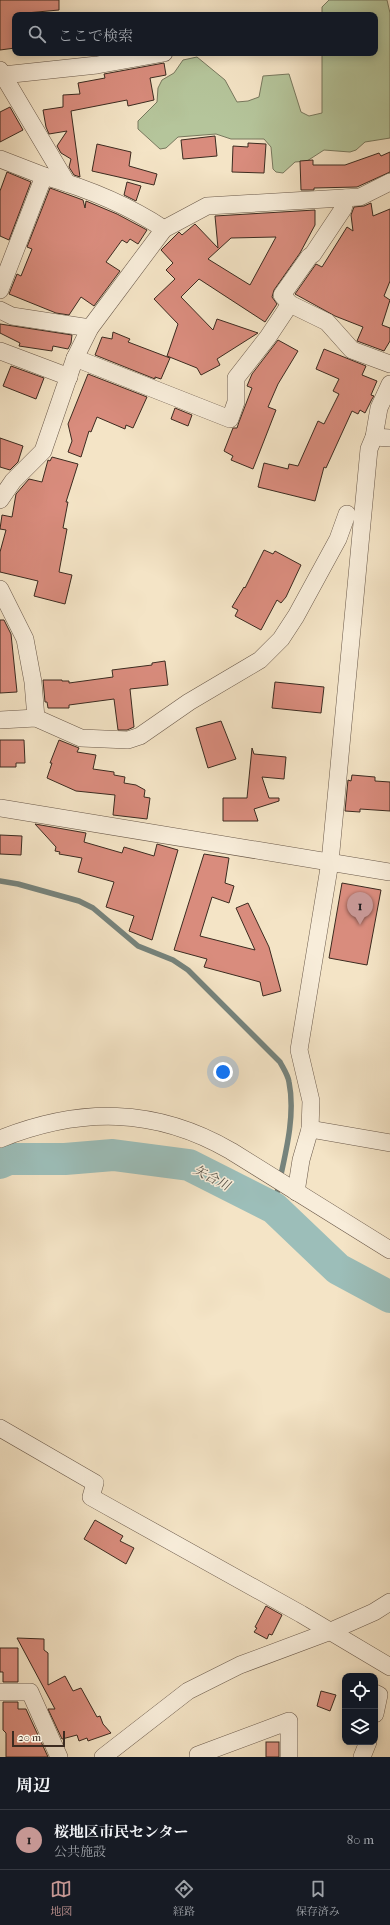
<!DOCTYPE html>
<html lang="ja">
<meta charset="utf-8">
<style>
:root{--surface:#171b24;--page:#242831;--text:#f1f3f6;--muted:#9ea1a6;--line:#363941;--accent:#c59692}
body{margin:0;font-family:"IM FELL French Canon","Noto Serif JP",serif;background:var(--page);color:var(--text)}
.controls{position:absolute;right:12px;bottom:12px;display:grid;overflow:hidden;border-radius:8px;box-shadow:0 2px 10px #0003}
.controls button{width:36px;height:36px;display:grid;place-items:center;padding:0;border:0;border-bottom:1px solid var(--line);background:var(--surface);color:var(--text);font:20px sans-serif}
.scale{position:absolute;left:12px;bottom:10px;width:53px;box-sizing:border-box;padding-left:4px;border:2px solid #3c2b20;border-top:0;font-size:11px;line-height:14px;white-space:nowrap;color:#3c2b20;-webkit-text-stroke:3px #f8edda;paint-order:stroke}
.you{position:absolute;left:223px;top:1072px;width:14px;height:14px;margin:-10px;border:3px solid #fff;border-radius:50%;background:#1a73e8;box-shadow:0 0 0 6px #1a73e833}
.badge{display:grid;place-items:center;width:26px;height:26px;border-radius:50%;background:var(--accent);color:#111;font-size:13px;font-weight:700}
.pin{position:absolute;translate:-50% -33px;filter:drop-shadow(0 1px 2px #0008)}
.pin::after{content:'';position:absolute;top:21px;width:14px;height:12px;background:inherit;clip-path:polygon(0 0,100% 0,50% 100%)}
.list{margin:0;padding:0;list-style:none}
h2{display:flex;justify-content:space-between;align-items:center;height:52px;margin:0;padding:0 16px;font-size:17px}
h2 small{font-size:13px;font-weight:400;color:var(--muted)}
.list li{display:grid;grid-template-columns:26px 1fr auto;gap:12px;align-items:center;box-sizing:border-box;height:60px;padding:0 16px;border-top:1px solid var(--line)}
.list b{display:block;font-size:15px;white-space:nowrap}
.list p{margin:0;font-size:13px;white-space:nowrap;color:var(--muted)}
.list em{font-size:13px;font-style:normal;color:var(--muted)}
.icon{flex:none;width:22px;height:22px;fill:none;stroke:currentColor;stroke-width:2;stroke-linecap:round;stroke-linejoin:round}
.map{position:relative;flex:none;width:390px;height:1757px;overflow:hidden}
.search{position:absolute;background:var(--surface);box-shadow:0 2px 10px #0003;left:12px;right:12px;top:12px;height:44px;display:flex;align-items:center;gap:10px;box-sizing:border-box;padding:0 14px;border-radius:8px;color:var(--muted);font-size:15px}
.sheet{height:112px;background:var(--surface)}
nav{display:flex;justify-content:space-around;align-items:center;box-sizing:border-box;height:56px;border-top:1px solid var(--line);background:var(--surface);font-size:11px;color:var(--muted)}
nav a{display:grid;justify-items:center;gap:2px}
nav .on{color:var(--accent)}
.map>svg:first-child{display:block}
.green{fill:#b5c59b;stroke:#78785e}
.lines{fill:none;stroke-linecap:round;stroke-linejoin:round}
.stream{stroke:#76837c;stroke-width:5.5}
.river{stroke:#9cbeb9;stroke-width:32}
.building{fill:#d98c7d;stroke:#3c2b20;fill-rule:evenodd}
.minor-casing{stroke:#6a594a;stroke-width:18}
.minor{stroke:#f8edda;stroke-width:17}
.labels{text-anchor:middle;stroke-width:3;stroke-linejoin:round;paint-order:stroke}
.water-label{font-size:13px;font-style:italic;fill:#545046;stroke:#f8edda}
</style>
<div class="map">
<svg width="390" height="1757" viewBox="0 0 390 1757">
<rect width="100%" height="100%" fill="#f4e4c6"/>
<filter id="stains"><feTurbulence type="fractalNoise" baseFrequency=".005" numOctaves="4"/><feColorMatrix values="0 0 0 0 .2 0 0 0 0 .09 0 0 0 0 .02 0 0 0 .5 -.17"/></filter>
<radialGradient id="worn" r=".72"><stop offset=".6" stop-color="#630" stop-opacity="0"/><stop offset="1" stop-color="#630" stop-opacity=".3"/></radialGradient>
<polygon class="green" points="329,0 387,0 390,13 390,138 365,142 356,150 350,152 324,150 307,161 295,162 283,173 276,172 273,169 271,147 264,139 231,139 216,134 178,137 166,148 160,149 138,129 138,121 157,102 158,88 162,80 174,73 183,60 197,57 225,80 237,102 248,101 259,97 263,76 289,74 301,112 309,116 322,113 322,53 375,53 375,15 322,15 322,7"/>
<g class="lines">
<path class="stream" d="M0,881L18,884L79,901L93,908L138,946L173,960L188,970L280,1062C283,1068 288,1075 289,1082C297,1122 281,1168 274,1208"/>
<polyline class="river" points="0,1163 9,1159 65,1159 113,1155 189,1165 274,1208 338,1269 390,1297"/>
</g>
<g class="building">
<polygon points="0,0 59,0 59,10 15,14 15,48 0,50"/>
<polygon points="164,63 166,75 150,78 154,100 128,106 127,100 71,111 80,177 74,175 69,167 71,159 61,153 57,146 67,131 49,134 46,127 43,110 63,107 63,95 80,94 78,83 105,78 104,74"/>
<polygon points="10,107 23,130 0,142 0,112"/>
<polygon points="215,136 217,156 183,159 181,140"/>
<polygon points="248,143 266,144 264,173 232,172 233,146 248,147"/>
<polygon points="97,144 131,152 129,166 157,174 154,185 92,171"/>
<polygon points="390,152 390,172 357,187 314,188 314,190 301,190 300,161 313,160 313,165 345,165 379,153 381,156"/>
<polygon points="7,172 31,182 9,240 0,236 0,191"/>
<polygon points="127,182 141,186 136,201 124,195"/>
<polygon points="50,188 83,200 85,208 86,201 117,214 147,230 138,244 130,239 127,243 122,240 106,262 120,271 94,306 81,297 69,315 56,313 9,294 17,274 21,276 32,249 27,247"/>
<polygon points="371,203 373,216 390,209 390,281 384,296 390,300 382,325 390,328 390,341 384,351 357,341 363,327 335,316 295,294 316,264 322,267 347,227 353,231 351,215 354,207 364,206"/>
<path d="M315,210V225L300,253L274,290L272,297L277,304L265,322L199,279L181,297L213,330L217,319L258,333L217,359L220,365L201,375L197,368L167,356L178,324L154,299L175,279L166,270L173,263L161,250L179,232L182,235L195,224L218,248L215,216ZM276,237L250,285L208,259L231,238Z"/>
<polygon points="0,324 72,335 71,343 68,349 53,346 52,351 19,346 20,343 0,333"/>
<polygon points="113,332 130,339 128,342 170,358 161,379 155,377 155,379 95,355 102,337 112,339"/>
<polygon points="278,340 298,351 278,384 268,407 276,410 253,469 231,460 233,456 224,451 233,428 237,428 239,422 252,388 247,386 252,374"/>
<polygon points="324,349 366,366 362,375 377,381 371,395 374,396 372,399 365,413 360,410 358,414 352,411 326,468 324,467 315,501 258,487 264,463 288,469 289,464 298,466 318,421 324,424 339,394 333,391 339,379 316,369"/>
<polygon points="11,366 44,378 36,399 3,386"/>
<polygon points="88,374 147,397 133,428 126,425 125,429 97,417 91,432 89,431 81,457 68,452 72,441 68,424"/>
<polygon points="175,408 192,415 188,426 171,419"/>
<polygon points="0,438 23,446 18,462 10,470 0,467"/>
<polygon points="52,457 78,464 66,502 68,502 63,528 67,529 59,572 72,575 65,604 34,596 38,581 0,572 0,552 6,530 0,529 2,515 12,517 16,494 29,479 42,482 48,460 50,461"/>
<polygon points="264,550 273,554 275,551 301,565 286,597 281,603 277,600 261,630 235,616 238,610 232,607 244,587 245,588"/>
<polygon points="0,620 4,620 11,634 17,692 0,693"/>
<polygon points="165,661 168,685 130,689 134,727 127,730 118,730 114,699 69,705 69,708 48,708 47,702 45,702 43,680 62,680 62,681 69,681 69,683 113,677 112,670 152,665 152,663"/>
<polygon points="275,682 324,687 321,713 272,708"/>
<polygon points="221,721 236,759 208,768 196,728"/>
<polygon points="0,740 24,740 25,763 16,763 16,767 0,767"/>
<polygon points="59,740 79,748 77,752 96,755 93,769 114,772 114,775 125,777 124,783 136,785 145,790 144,797 150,798 147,819 113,815 115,795 76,791 47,778 52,763 50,763"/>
<polygon points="252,748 254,754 286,757 284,779 262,777 269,798 279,798 279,801 254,809 258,821 223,821 223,798 247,798"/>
<polygon points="352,775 375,777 375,781 390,782 390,811 360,809 360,812 345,811 348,780 351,781"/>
<polygon points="35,824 86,833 84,842 122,853 124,847 154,856 157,844 178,850 152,940 129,931 134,916 106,907 114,882 78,872 82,858 59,854 60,852 55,851 56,847"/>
<polygon points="0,835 22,836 21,855 0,854"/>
<polygon points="204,854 229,858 225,883 234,886 229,903 212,897 200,936 255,950 236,908 248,903 269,947 281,991 263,996 260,982 204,967 207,959 174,950"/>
<polygon points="342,883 381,890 367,965 329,958"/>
<polygon points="95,1520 123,1536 120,1541 134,1548 126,1564 84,1539"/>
<polygon points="266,1606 282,1615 272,1635 269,1634 267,1639 254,1632 257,1628 255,1627"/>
<polygon points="17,1638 44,1639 44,1650 48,1653 48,1685 65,1676 73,1691 81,1688 97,1717 100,1716 103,1724 111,1733 88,1741 87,1738 79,1741 77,1735 62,1739 48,1709 55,1709"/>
<polygon points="0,1648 18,1648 18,1682 3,1682 3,1672 0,1672"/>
<polygon points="321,1691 336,1695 330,1711 317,1706"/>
<polygon points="3,1702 18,1702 18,1709 26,1709 48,1757 6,1757 6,1733 3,1730"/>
<rect x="266" y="1742" width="13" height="15"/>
</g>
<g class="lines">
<defs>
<g id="minor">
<polyline points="0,70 67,183"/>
<polyline points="3,75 97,65 164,53"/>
<polyline points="0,159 44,176"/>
<polyline points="346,198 343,209 313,254 309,257 282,295 290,304 327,322 352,350 390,364"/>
<path d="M0,290L44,176C86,188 128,205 164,229"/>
<polyline points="0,310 12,316 90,328"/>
<polyline points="0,351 69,377"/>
<polyline points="75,358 230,419 236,402 236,378 268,337 290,304"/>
<polyline points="374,437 390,438"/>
<polyline points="0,500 13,481 43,451 75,358 90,328 164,229 207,206 360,197 390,182"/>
<polyline points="0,589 25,639 33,682 36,718"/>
<polyline points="0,720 36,718 81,738 128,740 140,736 189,702 260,660 281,639 296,616 338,539 347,514"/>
<polyline points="0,808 390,872"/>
<polyline points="310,1129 390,1143"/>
<path d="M0,1139C80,1107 155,1107 231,1151L390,1250"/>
<polyline points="296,1192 301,1160 310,1129 311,1101 299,1050 330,862 369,449 374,437 379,408 390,384"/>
<polyline points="0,1428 95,1483 91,1497 301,1614 390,1667"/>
<polyline points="0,1692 30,1692 59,1757"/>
<polyline points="375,1693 379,1695 375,1714"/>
<polyline points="103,1757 188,1691 240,1665 331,1631 374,1612 390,1602"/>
<polyline points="198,1757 198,1755 289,1721 289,1757"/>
<polyline points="362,1757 368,1742"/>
</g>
</defs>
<use href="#minor" class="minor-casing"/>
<use href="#minor" class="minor"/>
</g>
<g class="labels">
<g class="water-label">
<text transform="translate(212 1177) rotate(27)" y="5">矢合川</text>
</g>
</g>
<rect width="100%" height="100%" filter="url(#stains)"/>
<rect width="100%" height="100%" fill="url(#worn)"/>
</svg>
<div class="controls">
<button><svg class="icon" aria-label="locate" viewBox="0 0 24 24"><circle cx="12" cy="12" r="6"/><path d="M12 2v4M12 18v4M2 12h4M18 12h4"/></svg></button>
<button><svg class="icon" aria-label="layers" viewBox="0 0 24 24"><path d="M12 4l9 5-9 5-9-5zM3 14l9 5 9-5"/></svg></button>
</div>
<div class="scale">20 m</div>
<div class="you"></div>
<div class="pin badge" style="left:360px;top:925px">1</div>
<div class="search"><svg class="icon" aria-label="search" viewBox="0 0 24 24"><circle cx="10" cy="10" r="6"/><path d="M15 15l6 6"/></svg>ここで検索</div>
</div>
<section class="sheet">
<h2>周辺<small></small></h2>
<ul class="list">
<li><span class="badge">1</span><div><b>桜地区市民センター</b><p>公共施設</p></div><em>80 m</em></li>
</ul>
</section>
<nav>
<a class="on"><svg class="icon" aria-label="map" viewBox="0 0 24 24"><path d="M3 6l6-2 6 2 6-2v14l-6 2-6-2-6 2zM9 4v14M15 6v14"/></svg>地図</a>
<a><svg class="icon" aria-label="directions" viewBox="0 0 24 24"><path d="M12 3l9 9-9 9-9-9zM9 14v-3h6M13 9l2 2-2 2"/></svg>経路</a>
<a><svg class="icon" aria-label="saved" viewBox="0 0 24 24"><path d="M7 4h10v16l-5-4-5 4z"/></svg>保存済み</a>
</nav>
